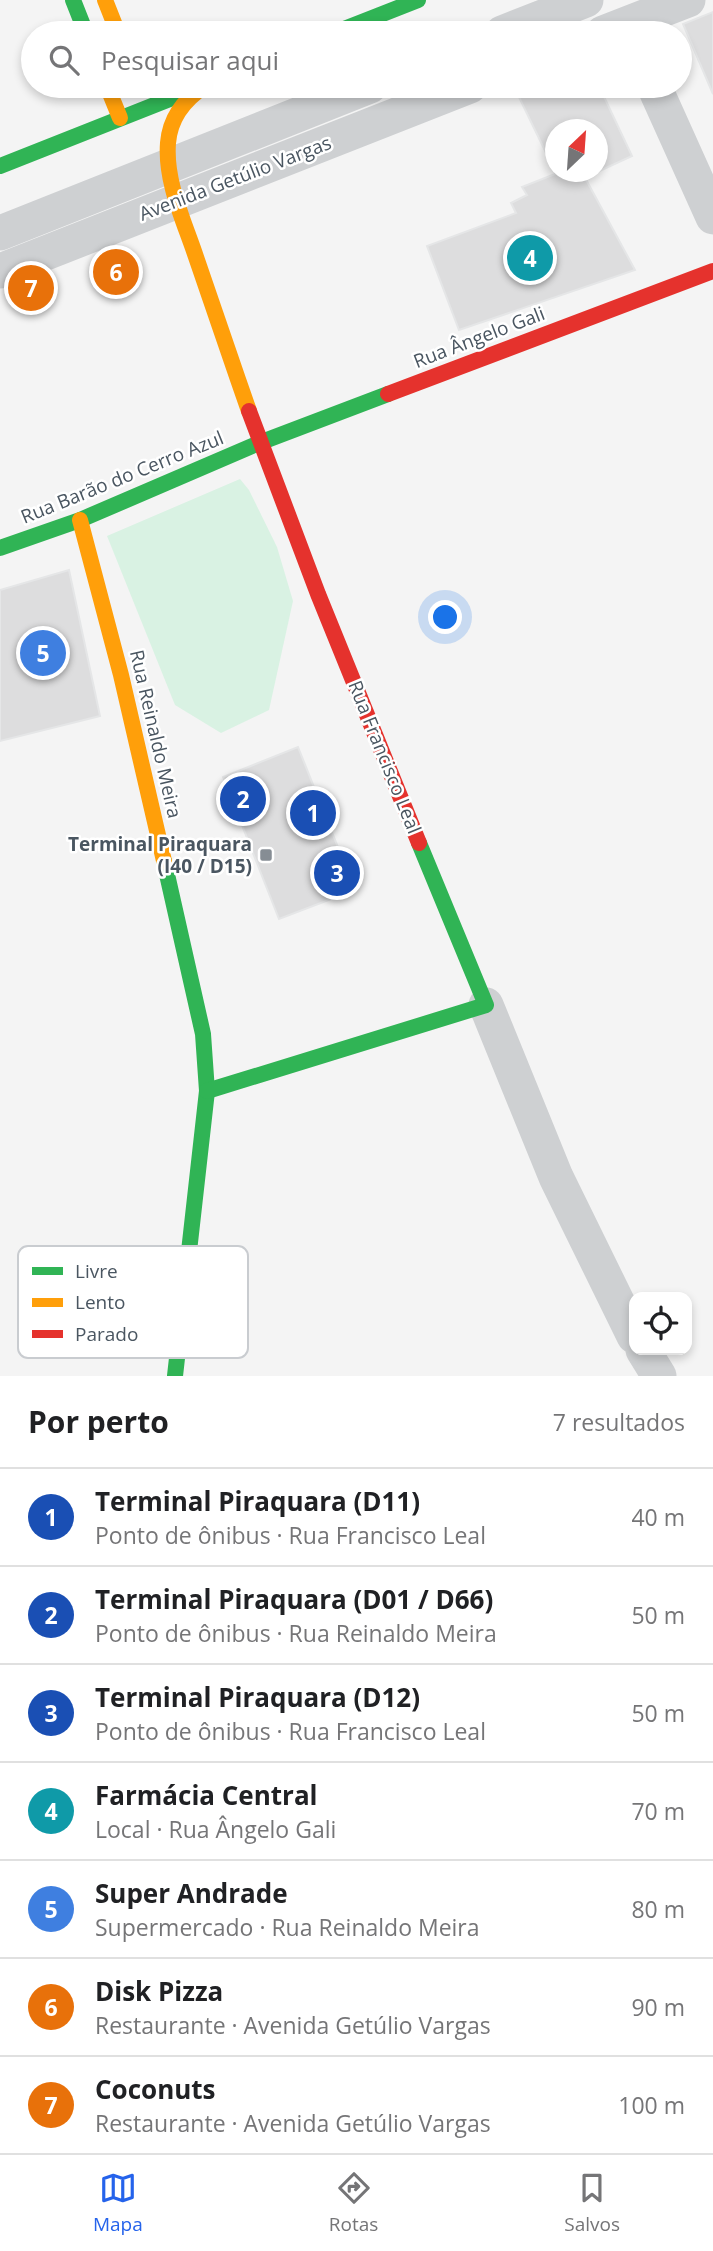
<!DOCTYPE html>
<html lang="pt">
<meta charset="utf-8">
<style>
:root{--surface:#fff;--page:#f2f2f2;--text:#202124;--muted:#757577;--line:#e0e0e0;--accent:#2563eb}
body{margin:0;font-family:"Open Sans",sans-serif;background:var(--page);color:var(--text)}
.controls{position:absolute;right:21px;bottom:21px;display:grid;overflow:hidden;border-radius:14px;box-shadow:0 4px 10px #0003}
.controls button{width:63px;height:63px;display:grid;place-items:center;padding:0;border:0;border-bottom:2px solid var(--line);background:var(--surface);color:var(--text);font:35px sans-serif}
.compass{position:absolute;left:545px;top:119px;width:63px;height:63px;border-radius:50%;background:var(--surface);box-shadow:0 4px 10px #0003;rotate:25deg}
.you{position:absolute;left:446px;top:618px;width:24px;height:24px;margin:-18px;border:5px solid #fff;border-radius:50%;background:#1a73e8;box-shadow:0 0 0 10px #1a73e833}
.badge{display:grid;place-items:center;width:46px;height:46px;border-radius:50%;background:var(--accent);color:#fff;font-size:23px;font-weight:700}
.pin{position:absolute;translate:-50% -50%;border:4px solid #fff;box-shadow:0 2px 7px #0006}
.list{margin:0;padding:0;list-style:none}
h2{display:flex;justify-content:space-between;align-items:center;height:91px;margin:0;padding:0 28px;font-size:30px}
h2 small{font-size:23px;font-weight:400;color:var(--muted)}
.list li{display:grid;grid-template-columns:46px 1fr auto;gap:21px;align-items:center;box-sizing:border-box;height:98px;padding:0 28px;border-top:2px solid var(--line)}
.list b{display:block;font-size:26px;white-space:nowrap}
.list p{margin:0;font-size:23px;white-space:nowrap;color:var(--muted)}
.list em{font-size:23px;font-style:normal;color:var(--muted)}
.icon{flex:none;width:38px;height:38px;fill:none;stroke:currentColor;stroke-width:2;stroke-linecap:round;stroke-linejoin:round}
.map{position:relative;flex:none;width:713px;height:1376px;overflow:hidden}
.search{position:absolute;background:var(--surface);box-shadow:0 4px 10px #0003;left:21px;right:21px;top:21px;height:77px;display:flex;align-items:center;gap:18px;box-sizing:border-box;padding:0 24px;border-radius:38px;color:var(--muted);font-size:26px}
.sheet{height:777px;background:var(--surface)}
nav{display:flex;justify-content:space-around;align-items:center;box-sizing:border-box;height:98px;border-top:2px solid var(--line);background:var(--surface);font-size:19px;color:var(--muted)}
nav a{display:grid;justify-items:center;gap:4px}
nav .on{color:var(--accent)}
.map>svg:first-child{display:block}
.green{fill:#d9f2e3}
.building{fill:#ddddde;stroke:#e5e6e7;stroke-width:2;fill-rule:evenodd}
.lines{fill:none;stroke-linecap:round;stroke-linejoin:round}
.street{stroke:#ced0d2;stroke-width:35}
.fast{stroke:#30b455;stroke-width:16}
.slow{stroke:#ff9f0a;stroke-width:16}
.jam{stroke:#e5322d;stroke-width:16}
.poi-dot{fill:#868d94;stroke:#fff;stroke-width:2.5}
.labels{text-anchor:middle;stroke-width:5;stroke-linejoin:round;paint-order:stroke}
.street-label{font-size:19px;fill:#4a5661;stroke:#fff}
.poi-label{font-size:19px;font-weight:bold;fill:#4a5661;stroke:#fff;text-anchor:end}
.key{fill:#fff;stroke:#c9ccd0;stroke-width:2}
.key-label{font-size:19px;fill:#4a5661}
</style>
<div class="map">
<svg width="713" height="1376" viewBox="0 0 713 1376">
<rect width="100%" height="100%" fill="#f4f4f4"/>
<polygon class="green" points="240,479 249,490 277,547 293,601 269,710 221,733 175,705 107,536"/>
<g class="building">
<polygon points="713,12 713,94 683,24"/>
<path d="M533,86H599L632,156L563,188L517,93ZM556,130H598V172H556Z"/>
<polygon points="560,172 582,172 635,270 459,330 427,246 516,213 511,203 527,195 522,187"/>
<polygon points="69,570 100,716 0,741 0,590"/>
<polygon points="298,747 355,890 279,919 223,777"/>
</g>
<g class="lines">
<g class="street">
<polyline points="502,33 586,0"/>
<polyline points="603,33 688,0"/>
<polyline points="654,86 713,217"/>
<polyline points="0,233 370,86"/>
<polyline points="0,271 470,86"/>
<polyline points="486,1005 556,1177 634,1336"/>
<polyline points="643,1350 659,1376"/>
</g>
<g class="fast">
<polyline points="73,0 86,33"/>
<polyline points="334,33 418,0"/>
<polyline points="0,166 200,87"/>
<polyline points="0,548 80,520 259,443 388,394"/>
<polyline points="164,861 203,1034 207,1091 175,1376"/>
<polyline points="207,1091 486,1005 419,843"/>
</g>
<g class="slow">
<polyline points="105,0 118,33"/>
<polyline points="107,86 120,118"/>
<path d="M205,86C185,99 170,118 168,143C165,182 184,221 196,257C214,309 231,360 249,411"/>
<polyline points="80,520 121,675 164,861"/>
</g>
<g class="jam">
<polyline points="388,394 713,271"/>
<polyline points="249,411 318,594 419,843"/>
</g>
</g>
<rect class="poi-dot" x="259" y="848" width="14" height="14" rx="3.5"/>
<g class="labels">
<g class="street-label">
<text transform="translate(235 178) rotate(-21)" y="7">Avenida Getúlio Vargas</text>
<text transform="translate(479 337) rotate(-21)" y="7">Rua Ângelo Gali</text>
<text transform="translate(122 477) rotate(-22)" y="7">Rua Barão do Cerro Azul</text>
<text transform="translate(156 734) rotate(77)" y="7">Rua Reinaldo Meira</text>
<text transform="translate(385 757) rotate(68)" y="7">Rua Francisco Leal</text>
</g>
<g class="poi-label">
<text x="252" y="851">Terminal Piraquara<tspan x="252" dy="22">(I40 / D15)</tspan></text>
</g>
</g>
<rect x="18" y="1246" width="230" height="112" rx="10" class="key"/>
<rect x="32" y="1267" width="31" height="8" fill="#30b455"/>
<rect x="32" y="1298" width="31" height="9" fill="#ff9f0a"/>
<rect x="32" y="1330" width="31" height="8" fill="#e5322d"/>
<g class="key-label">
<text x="75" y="1278">Livre</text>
<text x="75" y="1309">Lento</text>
<text x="75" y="1341">Parado</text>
</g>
</svg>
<div class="controls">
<button><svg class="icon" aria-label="locate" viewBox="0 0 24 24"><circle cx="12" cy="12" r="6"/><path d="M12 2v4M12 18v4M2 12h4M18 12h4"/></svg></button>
</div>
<svg class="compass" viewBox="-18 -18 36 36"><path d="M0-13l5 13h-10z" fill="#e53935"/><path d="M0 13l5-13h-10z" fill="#757577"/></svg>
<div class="you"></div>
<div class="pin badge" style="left:313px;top:813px;background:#1a4fb4">1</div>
<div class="pin badge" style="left:243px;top:799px;background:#1a4fb4">2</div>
<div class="pin badge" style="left:337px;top:873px;background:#1a4fb4">3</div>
<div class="pin badge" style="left:530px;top:258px;background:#0f9aa8">4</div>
<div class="pin badge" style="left:43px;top:653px;background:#3f7fe0">5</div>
<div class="pin badge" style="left:116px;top:272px;background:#e8710a">6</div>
<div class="pin badge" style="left:31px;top:288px;background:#e8710a">7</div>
<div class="search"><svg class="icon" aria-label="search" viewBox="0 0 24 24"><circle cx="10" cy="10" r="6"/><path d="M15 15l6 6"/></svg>Pesquisar aqui</div>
</div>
<section class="sheet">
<h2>Por perto<small>7 resultados</small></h2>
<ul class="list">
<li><span class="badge" style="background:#1a4fb4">1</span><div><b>Terminal Piraquara (D11)</b><p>Ponto de ônibus · Rua Francisco Leal</p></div><em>40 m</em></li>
<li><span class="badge" style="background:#1a4fb4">2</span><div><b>Terminal Piraquara (D01 / D66)</b><p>Ponto de ônibus · Rua Reinaldo Meira</p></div><em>50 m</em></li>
<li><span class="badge" style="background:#1a4fb4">3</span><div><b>Terminal Piraquara (D12)</b><p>Ponto de ônibus · Rua Francisco Leal</p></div><em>50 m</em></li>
<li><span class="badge" style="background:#0f9aa8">4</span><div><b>Farmácia Central</b><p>Local · Rua Ângelo Gali</p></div><em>70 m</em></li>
<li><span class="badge" style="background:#3f7fe0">5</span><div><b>Super Andrade</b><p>Supermercado · Rua Reinaldo Meira</p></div><em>80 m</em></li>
<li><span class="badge" style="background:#e8710a">6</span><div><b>Disk Pizza</b><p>Restaurante · Avenida Getúlio Vargas</p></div><em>90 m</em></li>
<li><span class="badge" style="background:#e8710a">7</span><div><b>Coconuts</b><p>Restaurante · Avenida Getúlio Vargas</p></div><em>100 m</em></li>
</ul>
</section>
<nav>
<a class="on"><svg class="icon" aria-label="map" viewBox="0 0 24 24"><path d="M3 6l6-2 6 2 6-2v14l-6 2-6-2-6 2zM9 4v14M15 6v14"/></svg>Mapa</a>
<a><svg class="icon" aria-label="directions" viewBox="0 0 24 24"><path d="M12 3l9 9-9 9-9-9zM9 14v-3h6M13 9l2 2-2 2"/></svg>Rotas</a>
<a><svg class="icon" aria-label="saved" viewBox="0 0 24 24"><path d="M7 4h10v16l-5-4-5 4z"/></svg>Salvos</a>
</nav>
